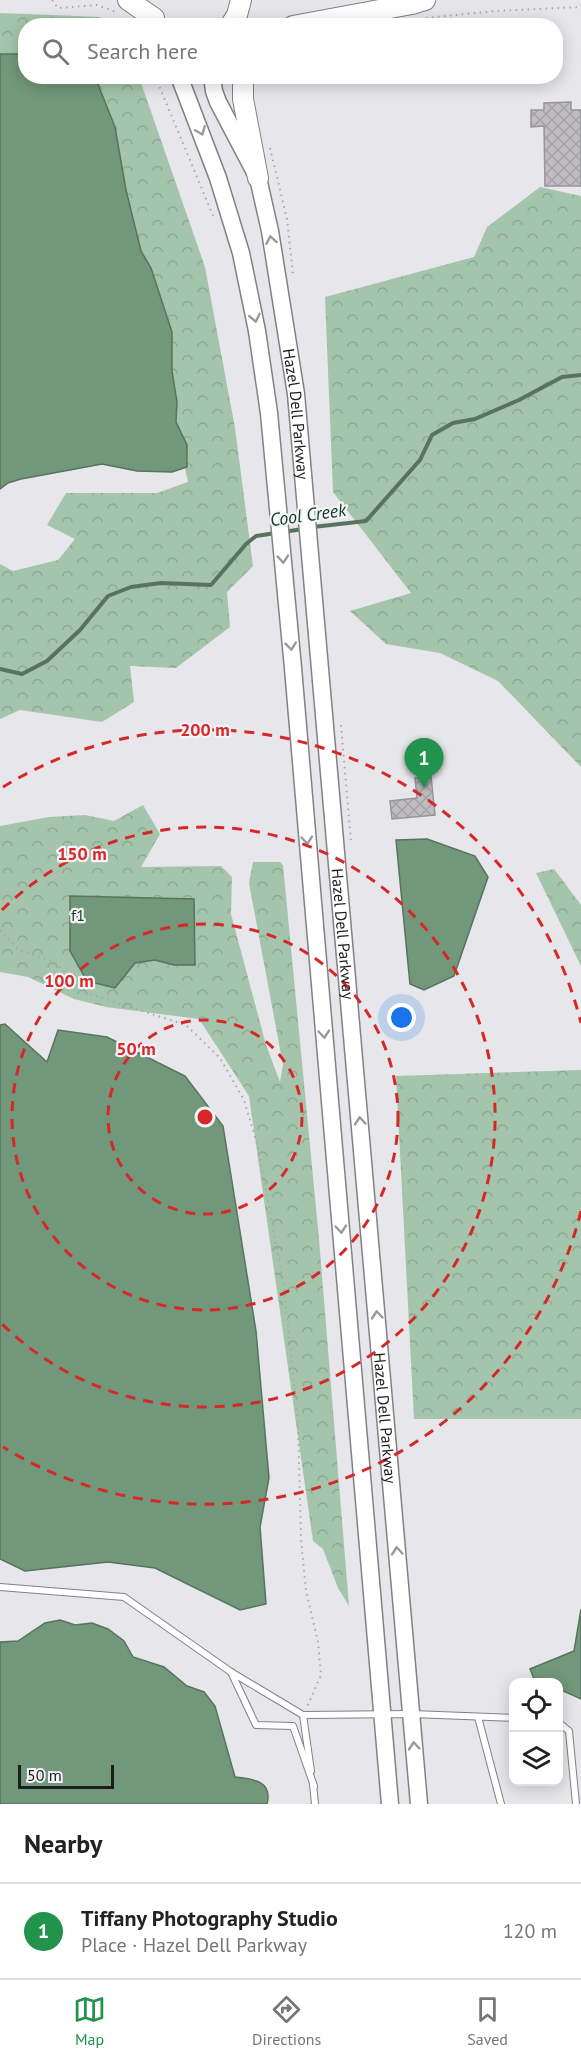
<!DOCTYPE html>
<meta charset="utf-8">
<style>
:root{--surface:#fff;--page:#f6f6f6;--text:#222;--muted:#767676;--line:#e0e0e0;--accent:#21934d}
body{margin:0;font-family:"PT Sans",sans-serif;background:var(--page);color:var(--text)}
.controls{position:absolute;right:18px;bottom:18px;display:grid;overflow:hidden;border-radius:12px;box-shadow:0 3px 15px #0003}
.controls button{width:54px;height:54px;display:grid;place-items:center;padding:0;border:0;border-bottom:2px solid var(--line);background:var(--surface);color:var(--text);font:30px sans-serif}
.scale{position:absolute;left:18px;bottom:15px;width:96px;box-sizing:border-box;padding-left:6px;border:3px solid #1d1c1e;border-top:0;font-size:16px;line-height:21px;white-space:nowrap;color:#1d1c1e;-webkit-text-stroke:4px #f5f3f8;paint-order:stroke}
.you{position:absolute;left:402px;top:1018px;width:21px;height:21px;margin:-15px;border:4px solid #fff;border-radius:50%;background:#1a73e8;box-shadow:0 0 0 9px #1a73e833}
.badge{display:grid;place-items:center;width:39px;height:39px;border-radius:50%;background:var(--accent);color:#fff;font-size:20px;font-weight:700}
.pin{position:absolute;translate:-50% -50px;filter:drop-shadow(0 2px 3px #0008)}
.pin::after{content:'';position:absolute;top:32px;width:21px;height:18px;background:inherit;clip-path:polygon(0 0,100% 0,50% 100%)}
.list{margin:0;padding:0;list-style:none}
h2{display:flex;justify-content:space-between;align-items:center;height:78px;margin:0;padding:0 24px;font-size:26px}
h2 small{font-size:20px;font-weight:400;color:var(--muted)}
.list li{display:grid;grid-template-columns:39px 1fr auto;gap:18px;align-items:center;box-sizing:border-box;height:96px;padding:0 24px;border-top:2px solid var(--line)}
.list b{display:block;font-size:22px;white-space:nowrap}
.list p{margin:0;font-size:20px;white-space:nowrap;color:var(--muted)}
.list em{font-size:20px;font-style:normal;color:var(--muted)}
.icon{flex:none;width:33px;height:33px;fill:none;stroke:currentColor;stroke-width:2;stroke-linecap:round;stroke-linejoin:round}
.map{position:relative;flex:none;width:581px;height:1804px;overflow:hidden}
.search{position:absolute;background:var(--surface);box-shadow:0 3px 15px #0003;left:18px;right:18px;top:18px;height:66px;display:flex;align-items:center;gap:15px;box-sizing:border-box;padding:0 21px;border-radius:24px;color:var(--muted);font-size:22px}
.sheet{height:174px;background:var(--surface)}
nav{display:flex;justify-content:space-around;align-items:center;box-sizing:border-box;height:84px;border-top:2px solid var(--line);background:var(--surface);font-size:16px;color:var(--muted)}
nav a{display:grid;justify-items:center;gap:3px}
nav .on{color:var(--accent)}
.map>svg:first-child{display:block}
.forest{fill:url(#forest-crowns)}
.water{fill:#71987a;stroke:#58735e;stroke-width:1.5}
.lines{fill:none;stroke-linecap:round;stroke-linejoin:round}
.stream{stroke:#58735e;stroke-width:4}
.building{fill:url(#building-cross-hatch);stroke:#969599;stroke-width:1.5}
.service-casing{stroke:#828184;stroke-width:8}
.secondary-casing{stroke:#828184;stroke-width:19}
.primary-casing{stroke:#828184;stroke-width:22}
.path{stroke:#a8a7aa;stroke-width:2;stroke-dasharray:1.5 4.5;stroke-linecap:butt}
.service{stroke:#fff;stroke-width:6}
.secondary{stroke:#fff;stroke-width:16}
.primary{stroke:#fff;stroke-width:20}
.oneway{stroke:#99999a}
.ring{fill:none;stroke:#d62828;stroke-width:3;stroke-dasharray:10 8}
.labels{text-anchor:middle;stroke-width:4.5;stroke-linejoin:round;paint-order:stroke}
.street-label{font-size:16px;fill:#1d1c1e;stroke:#f5f3f8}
.park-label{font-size:16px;fill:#114021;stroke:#f5f3f8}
.water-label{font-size:18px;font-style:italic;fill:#0d3d1e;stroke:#f5f3f8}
.centre{fill:#d62828;stroke:#f5f3f8;stroke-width:3}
.ring-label{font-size:18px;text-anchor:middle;font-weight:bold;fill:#d62828;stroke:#f5f3f8;stroke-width:4.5;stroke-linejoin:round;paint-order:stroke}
</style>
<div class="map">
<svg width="581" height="1804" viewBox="0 0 581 1804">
<defs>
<pattern id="forest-crowns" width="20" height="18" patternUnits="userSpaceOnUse" patternTransform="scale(1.5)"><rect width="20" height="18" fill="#a4c5ab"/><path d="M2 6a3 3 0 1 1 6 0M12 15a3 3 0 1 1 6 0" fill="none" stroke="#8da993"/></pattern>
<pattern id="building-cross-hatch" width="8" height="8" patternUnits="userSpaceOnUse" patternTransform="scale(1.5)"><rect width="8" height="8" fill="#bfbdc1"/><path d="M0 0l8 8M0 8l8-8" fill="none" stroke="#a4a2a5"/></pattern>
</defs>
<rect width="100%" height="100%" fill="#e7e6ea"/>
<g class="forest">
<polygon points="0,13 100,17 109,25 26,26 25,54 0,54"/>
<polygon points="95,77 139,77 205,267 235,428 253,566 227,592 230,627 176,668 130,666 134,702 102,722 20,710 0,719 0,564 13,571 58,560 75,539 47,525 66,493 157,493 188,482 185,468 187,467 187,445 176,422 177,402 172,371 151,268 141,251 126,190 115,127"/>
<polygon points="540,187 581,196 581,767 498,681 440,653 386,644 350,611 411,593 333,492 325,297 474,257 487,227"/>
<polygon points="143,805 160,834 141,867 221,866 232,877 231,914 266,1045 280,1082 283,1065 249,883 253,862 280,862 283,865 319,1239 349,1606 338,1588 323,1549 313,1541 249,1096 199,1019 106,1007 74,999 28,977 0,972 0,826 49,817 85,815 114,821"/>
<polygon points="554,869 581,905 581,966 536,873"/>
<polygon points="581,1070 581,1419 414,1419 396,1076"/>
</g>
<g class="water">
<polygon points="0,54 25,54 26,76 95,77 115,127 126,190 141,251 151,268 172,332 172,371 177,402 176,422 187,445 187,467 172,472 137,471 102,464 21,479 8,483 0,489"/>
<polygon points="427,839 475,856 488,877 454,976 424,990 410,984 396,840"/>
<polygon points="70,896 194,899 195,965 174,965 155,960 135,963 115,988 87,981 70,951"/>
<polygon points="5,1024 47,1062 58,1030 107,1037 185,1076 223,1126 256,1331 269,1478 260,1527 266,1604 240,1610 155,1568 108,1562 25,1571 0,1559 0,1025"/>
<polygon points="581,1609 581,1699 559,1689 558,1682 542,1682 534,1679 530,1669 574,1651"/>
<path d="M60,1620L75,1625L92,1623L108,1629L124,1641L133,1657L164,1667L187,1686L204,1692L215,1706L235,1777C252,1779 273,1780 267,1804H0V1642L18,1641L45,1623Z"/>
</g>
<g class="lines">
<g class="stream">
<polyline points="313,527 366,521 420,460 432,435 453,423 475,419 519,400 562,377 581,375"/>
<polyline points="283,532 303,529"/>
<polyline points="0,669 22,674 47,661 80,630 108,596 131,587 161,583 211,585 246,544 256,536 276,533"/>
</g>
</g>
<g class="building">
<polygon points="571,102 571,110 581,110 581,186 545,186 544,126 531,127 531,110 544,110 544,103"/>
<polygon points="431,776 435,815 392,819 390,801 417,798 415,778"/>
</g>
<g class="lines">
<defs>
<g id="service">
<polyline points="0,1587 124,1597 231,1672 303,1715 412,1714 514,1718"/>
<polyline points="231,1672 256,1725 293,1726 314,1786"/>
<polyline points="303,1715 311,1771"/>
<polyline points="478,1717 501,1804"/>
<polyline points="558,1722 569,1731 576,1804"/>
<polyline points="313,1784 315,1804"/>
</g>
<g id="secondary">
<polyline points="179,76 218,178 241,253 257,331 269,413 293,668 390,1804"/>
<path id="s1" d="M212,76L214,91L218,102L258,178L270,231L296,394L419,1804"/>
</g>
<g id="primary">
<polyline points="128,0 154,18"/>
<polyline points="230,26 237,15 241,0"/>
<polyline points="293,26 412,4 425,0"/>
<polyline points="243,76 243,99 258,178"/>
</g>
</defs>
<use href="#service" class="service-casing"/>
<use href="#secondary" class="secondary-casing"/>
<use href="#primary" class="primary-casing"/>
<g class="path">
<polyline points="52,0 58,8 97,5 116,12"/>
<polyline points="426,18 495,11 581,7"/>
<polyline points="155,76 214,218"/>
<polyline points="270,148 287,219 293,275"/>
<polyline points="341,725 351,842"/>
<polyline points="0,930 19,950 55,962 83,992 186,1025 220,1058 244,1100 258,1147 284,1288 298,1423 301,1539 306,1591 318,1642 321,1675 307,1707"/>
</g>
<use href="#service" class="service"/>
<use href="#secondary" class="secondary"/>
<use href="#primary" class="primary"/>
</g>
<defs><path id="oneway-chevron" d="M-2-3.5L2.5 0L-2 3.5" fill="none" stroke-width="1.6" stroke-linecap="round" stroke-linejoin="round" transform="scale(1.5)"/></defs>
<g class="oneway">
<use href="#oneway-chevron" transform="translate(201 131) rotate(68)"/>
<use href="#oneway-chevron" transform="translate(271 240) rotate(-100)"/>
<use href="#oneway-chevron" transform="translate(255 318) rotate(79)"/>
<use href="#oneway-chevron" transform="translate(283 559) rotate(85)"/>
<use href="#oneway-chevron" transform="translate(291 646) rotate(84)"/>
<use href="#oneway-chevron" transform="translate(307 840) rotate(85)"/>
<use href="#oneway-chevron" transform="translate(324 1034) rotate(85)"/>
<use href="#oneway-chevron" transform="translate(360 1121) rotate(-95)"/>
<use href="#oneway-chevron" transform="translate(341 1229) rotate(85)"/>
<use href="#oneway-chevron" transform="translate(377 1315) rotate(-95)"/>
<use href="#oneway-chevron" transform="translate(397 1551) rotate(-95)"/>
<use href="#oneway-chevron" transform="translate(414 1746) rotate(-95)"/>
</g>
<g class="ring">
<circle cx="205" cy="1117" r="97"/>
<circle cx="205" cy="1117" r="193"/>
<path d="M2 910A290 290 0 1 1 2 1324"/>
<path d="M581 1211A387 387 0 0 1 3 1447M3 787A387 387 0 0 1 581 1023"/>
</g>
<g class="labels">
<g class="street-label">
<text dy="6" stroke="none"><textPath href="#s1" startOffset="352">Hazel Dell Parkway</textPath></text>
<text dy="6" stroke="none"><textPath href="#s1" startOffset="874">Hazel Dell Parkway</textPath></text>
<text dy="6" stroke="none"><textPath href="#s1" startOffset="1360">Hazel Dell Parkway</textPath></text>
</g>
<g class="park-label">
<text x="78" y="921">f1</text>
</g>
<g class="water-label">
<text transform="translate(308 515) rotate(-8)" y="6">Cool Creek</text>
</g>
</g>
<circle cx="205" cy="1117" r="9" class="centre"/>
<g class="ring-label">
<text x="205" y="736">200 m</text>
<text x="82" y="860">150 m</text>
<text x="69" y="987">100 m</text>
<text x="136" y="1055">50 m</text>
</g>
</svg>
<div class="controls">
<button><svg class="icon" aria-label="locate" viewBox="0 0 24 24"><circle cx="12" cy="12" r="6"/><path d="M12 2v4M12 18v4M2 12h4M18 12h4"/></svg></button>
<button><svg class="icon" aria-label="layers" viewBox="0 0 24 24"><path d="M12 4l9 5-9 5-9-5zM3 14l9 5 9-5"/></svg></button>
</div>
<div class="scale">50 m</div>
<div class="you"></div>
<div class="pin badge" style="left:424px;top:788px">1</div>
<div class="search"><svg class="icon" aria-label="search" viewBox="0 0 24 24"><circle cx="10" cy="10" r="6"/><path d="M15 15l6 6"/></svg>Search here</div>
</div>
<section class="sheet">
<h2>Nearby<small></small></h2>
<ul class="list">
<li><span class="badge">1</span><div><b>Tiffany Photography Studio</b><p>Place · Hazel Dell Parkway</p></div><em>120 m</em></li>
</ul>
</section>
<nav>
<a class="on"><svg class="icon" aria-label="map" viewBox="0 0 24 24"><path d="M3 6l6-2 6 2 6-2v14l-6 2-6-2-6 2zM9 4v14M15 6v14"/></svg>Map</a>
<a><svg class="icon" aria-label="directions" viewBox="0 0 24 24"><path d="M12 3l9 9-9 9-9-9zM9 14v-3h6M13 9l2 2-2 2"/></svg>Directions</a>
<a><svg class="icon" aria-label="saved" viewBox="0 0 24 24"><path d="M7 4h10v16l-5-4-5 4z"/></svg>Saved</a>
</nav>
